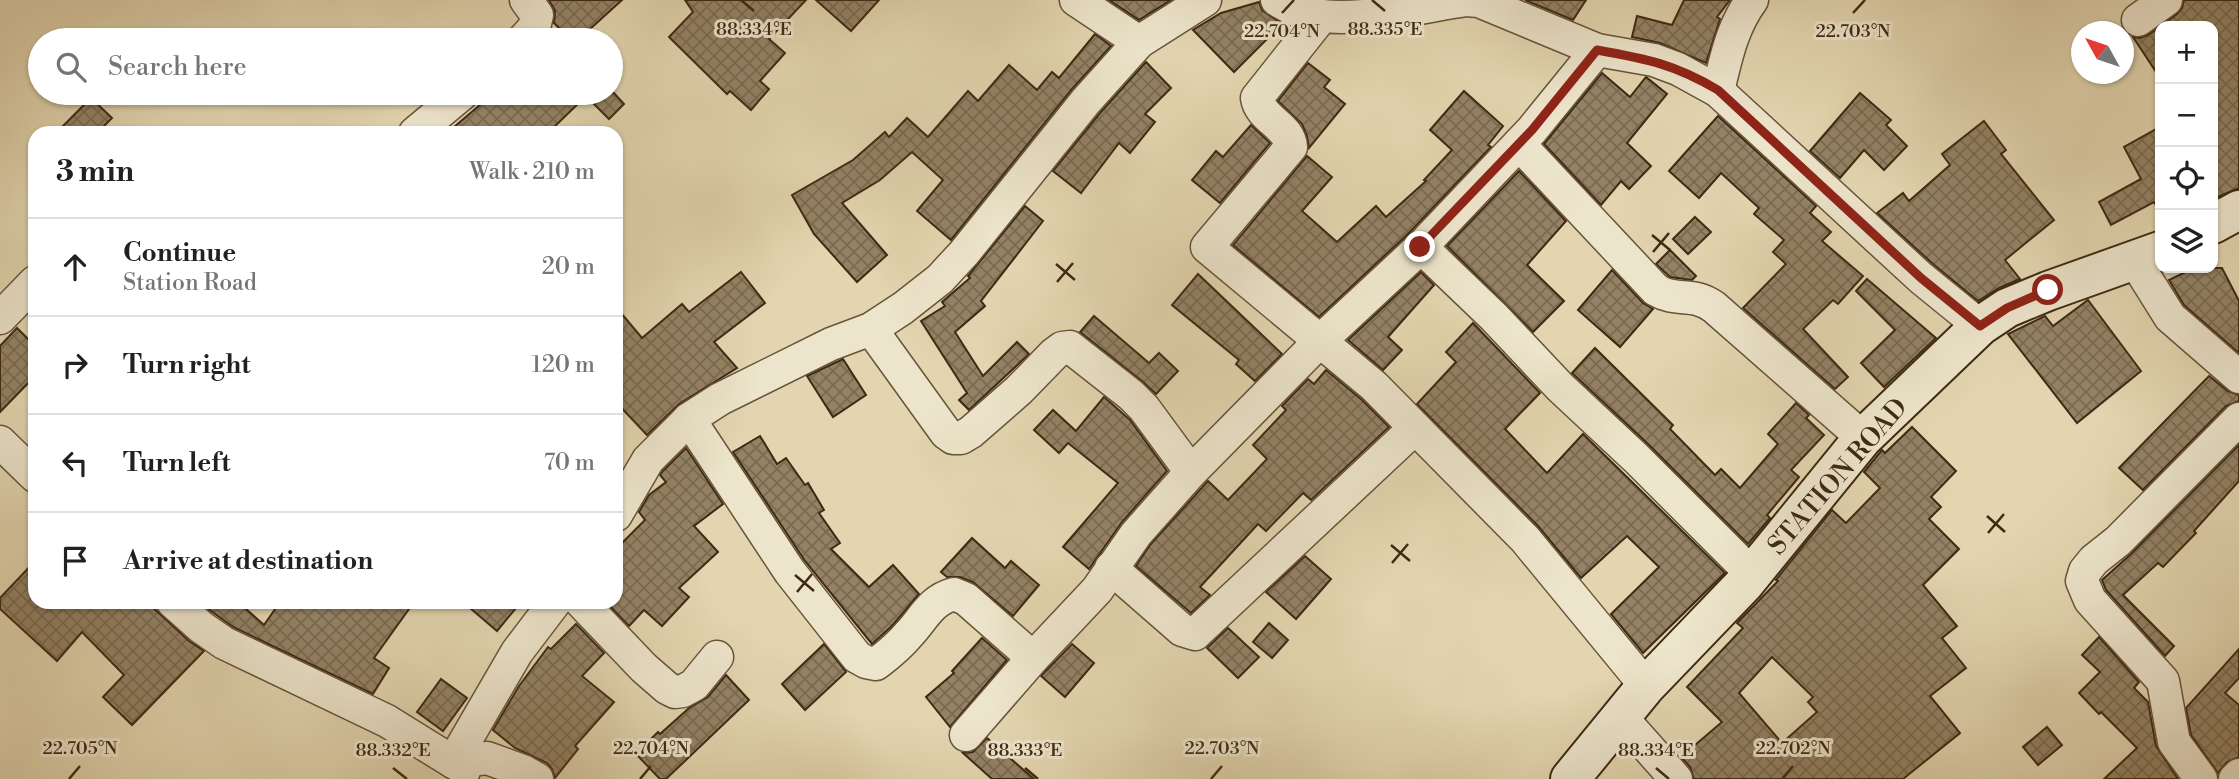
<!DOCTYPE html>
<meta charset="utf-8">
<style>
:root{--surface:#fff;--page:#f6f6f6;--text:#202124;--muted:#757577;--line:#e0e0e0}
body{margin:0;font-family:"Libre Bodoni",serif;background:var(--page);color:var(--text)}
.controls{position:absolute;right:21px;top:21px;display:grid;overflow:hidden;border-radius:14px;box-shadow:0 2px 5px #0004}
.controls button{width:63px;height:63px;display:grid;place-items:center;padding:0;border:0;border-bottom:2px solid var(--line);background:var(--surface);color:var(--text);font:35px sans-serif}
.compass{position:absolute;left:2071px;top:21px;width:63px;height:63px;border-radius:50%;background:var(--surface);box-shadow:0 2px 5px #0004;rotate:310deg}
.stop{position:absolute;width:21px;height:21px;margin:-16px;border:5px solid #8f2418;border-radius:50%;background:#fff}
.stop.end{background:#8f2418;border-color:#fff;box-shadow:0 2px 7px #0008}
.list{margin:0;padding:0;list-style:none}
h2{display:flex;justify-content:space-between;align-items:center;height:91px;margin:0;padding:0 28px;font-size:30px}
h2 small{font-size:23px;font-weight:400;color:var(--muted)}
.list li{display:grid;grid-template-columns:46px 1fr auto;gap:21px;align-items:center;box-sizing:border-box;height:98px;padding:0 28px;border-top:2px solid var(--line)}
.list b{display:block;font-size:26px;white-space:nowrap}
.list p{margin:0;font-size:23px;white-space:nowrap;color:var(--muted)}
.list em{font-size:23px;font-style:normal;color:var(--muted)}
.icon{flex:none;width:38px;height:38px;fill:none;stroke:currentColor;stroke-width:2;stroke-linecap:round;stroke-linejoin:round}
.map{position:relative;flex:none;width:2239px;height:779px;overflow:hidden}
.search{position:absolute;background:var(--surface);box-shadow:0 2px 5px #0004;left:28px;top:28px;width:595px;height:77px;display:flex;align-items:center;gap:18px;box-sizing:border-box;padding:0 24px;border-radius:38px;color:var(--muted);font-size:26px}
.panel{position:absolute;background:var(--surface);box-shadow:0 2px 5px #0004;left:28px;top:126px;width:595px;height:483px;border-radius:21px}
.map>svg:first-child{display:block}
.building{fill:url(#building-cross-hatch);stroke:#3e2913;stroke-width:2;fill-rule:evenodd}
.lines{fill:none;stroke-linecap:round;stroke-linejoin:round}
.minor-casing{stroke:#67543a;stroke-width:35}
.secondary-casing{stroke:#3e2913;stroke-width:42}
.minor{stroke:#ece4cb;stroke-width:32}
.secondary{stroke:#ece4cb;stroke-width:38}
.route{stroke:#8f2418;stroke-width:9}
.ticks{fill:none;stroke:#3e2913;stroke-width:2.5}
.labels{text-anchor:middle;stroke-width:6;stroke-linejoin:round;paint-order:stroke}
.street-label{font-size:26px;fill:#3e2913;stroke:#ece4cb}
.ticks-label{font-size:18px;text-anchor:middle;fill:#3e2913;stroke:#ece4cb;stroke-width:6;stroke-linejoin:round;paint-order:stroke}
</style>
<div class="map">
<svg width="2239" height="779" viewBox="0 0 2239 779">
<defs>
<pattern id="building-cross-hatch" width="8" height="8" patternUnits="userSpaceOnUse" patternTransform="scale(1.75)"><rect width="8" height="8" fill="#938264"/><path d="M0 0l8 8M0 8l8-8" fill="none" stroke="#796a51"/></pattern>
</defs>
<rect width="100%" height="100%" fill="#e2d5af"/>
<filter id="stains"><feTurbulence type="fractalNoise" baseFrequency=".00286" numOctaves="4"/><feColorMatrix values="0 0 0 0 .2 0 0 0 0 .09 0 0 0 0 .02 0 0 0 .5 -.17"/></filter>
<radialGradient id="worn" r=".72"><stop offset=".6" stop-color="#630" stop-opacity="0"/><stop offset="1" stop-color="#630" stop-opacity=".3"/></radialGradient>
<g class="building">
<polygon points="549,0 622,0 578,40 571,40 554,23 555,11"/>
<polygon points="685,0 806,0 769,39 785,53 760,81 769,89 751,110 730,91 727,94 669,37 693,12"/>
<polygon points="816,0 879,0 851,31"/>
<polygon points="1109,0 1171,0 1139,20"/>
<polygon points="1525,0 1586,0 1573,20"/>
<polygon points="1684,0 1730,0 1717,17 1720,19 1706,63 1660,43 1632,37 1637,16 1672,25"/>
<polygon points="2184,0 2239,0 2239,188 2213,199 2213,26 2161,26 2177,14 2182,8"/>
<polygon points="1259,2 1262,10 1282,24 1234,72 1193,30 1221,13"/>
<polygon points="2160,27 2160,78 2133,37 2140,38 2148,35"/>
<polygon points="1095,34 1111,46 1072,89 951,240 917,211 943,180 912,152 880,180 842,203 887,255 857,282 814,234 792,195 853,160 885,132 889,137 907,118 928,137 968,91 978,101 1009,65 1037,90 1052,72 1059,78"/>
<polygon points="1146,62 1171,88 1145,114 1155,122 1130,153 1119,143 1081,193 1053,171 1100,113"/>
<polygon points="1308,63 1330,80 1324,87 1345,104 1309,148 1307,136 1302,124 1278,101"/>
<polygon points="1602,73 1630,97 1646,77 1667,94 1627,143 1651,166 1629,189 1621,181 1601,205 1544,144"/>
<polygon points="1464,91 1503,126 1488,145 1491,147 1408,234 1319,317 1233,245 1307,156 1332,177 1302,211 1337,242 1376,206 1386,217 1426,181 1424,180 1452,150 1430,130"/>
<polygon points="494,93 614,93 624,104 609,119 586,96 548,133 447,133"/>
<polygon points="1860,93 1891,120 1886,125 1907,146 1884,170 1864,150 1840,178 1810,151"/>
<polygon points="91,98 112,118 97,133 56,133"/>
<polygon points="1718,116 1816,206 1810,213 1831,232 1822,241 1863,276 1838,304 1833,300 1803,329 1848,377 1835,389 1743,308 1786,264 1773,252 1784,240 1754,214 1759,208 1721,173 1699,198 1669,171"/>
<polygon points="1984,121 2006,150 2001,154 2054,220 2005,260 2020,279 1999,288 1978,301 1933,264 1877,213 1903,193 1909,201 1950,165 1942,154"/>
<polygon points="1251,125 1270,143 1220,203 1192,180 1216,151 1223,157"/>
<polygon points="2160,127 2160,212 2154,202 2111,225 2099,202 2141,179 2124,147"/>
<polygon points="1519,171 1566,221 1527,265 1564,301 1533,332 1447,246"/>
<polygon points="1025,206 1043,221 981,301 985,306 955,332 983,376 1017,342 1029,354 969,410 959,400 967,393 921,321 945,306 942,302 970,278 968,276"/>
<polygon points="1695,217 1711,232 1688,254 1673,239"/>
<polygon points="1670,250 1696,276 1692,280 1670,277 1656,264"/>
<polygon points="2194,268 2222,268 2239,301 2239,353 2184,305 2169,280"/>
<polygon points="1612,270 1643,303 1653,309 1620,347 1578,310"/>
<polygon points="741,272 765,303 714,342 737,368 679,404 647,435 616,402 616,307 642,338 682,304 689,312"/>
<polygon points="1421,272 1434,285 1388,337 1402,350 1383,370 1348,340"/>
<polygon points="1198,274 1282,354 1255,381 1236,364 1239,360 1172,305"/>
<polygon points="1867,279 1936,338 1884,387 1861,363 1895,330 1856,291"/>
<polygon points="2088,300 2141,371 2077,423 2008,334 2045,316 2053,326"/>
<polygon points="1094,316 1149,363 1159,353 1178,371 1156,394 1142,381 1080,332"/>
<polygon points="1473,323 1540,393 1505,429 1547,473 1583,434 1725,573 1643,653 1611,614 1659,567 1627,536 1581,578 1538,526 1417,404 1456,362 1446,352"/>
<polygon points="17,328 35,346 35,376 0,412 0,346"/>
<polygon points="1595,348 1673,425 1670,429 1715,475 1721,469 1740,488 1778,444 1768,434 1796,403 1809,415 1806,418 1824,435 1791,470 1799,477 1767,515 1770,518 1748,544 1649,445 1572,373"/>
<polygon points="843,359 866,395 833,417 807,376"/>
<polygon points="1326,370 1362,400 1389,427 1311,500 1303,493 1266,531 1258,524 1200,587 1210,595 1191,613 1136,566 1150,545 1208,481 1228,500 1267,459 1253,445 1286,410 1282,406 1308,379 1314,384"/>
<polygon points="2209,376 2228,391 2239,395 2239,401 2226,406 2143,490 2119,468"/>
<polygon points="1104,397 1130,420 1167,471 1122,522 1089,569 1063,547 1118,483 1068,443 1059,453 1034,430 1053,410 1076,431"/>
<path d="M1912,427L1956,471L1931,497L1941,507L1929,519L1959,549L1923,585L1957,626L1942,638L1966,668L1930,696L1960,733L1903,779H1694L1690,767L1681,757L1722,722L1687,687L1743,628L1737,623L1778,581L1776,580L1832,510L1846,523L1880,488L1864,472L1882,450L1885,453ZM1772,657L1813,697L1808,702L1817,712L1782,743L1739,693Z"/>
<polygon points="760,436 777,464 786,458 805,485 808,483 824,510 819,513 840,543 831,549 869,587 893,565 919,594 892,626 872,644 805,561 733,452"/>
<polygon points="2239,445 2239,481 2194,531 2196,533 2163,567 2158,563 2123,595 2174,646 2165,656 2106,590 2102,580 2131,554"/>
<polygon points="686,448 723,504 694,526 718,552 679,588 689,597 662,626 644,610 629,626 606,602 616,602 616,549 645,520 639,512 649,495 666,482 660,475 663,471"/>
<polygon points="972,538 1005,568 1011,561 1039,585 1013,616 973,582 960,577 947,577 941,572"/>
<polygon points="1305,556 1331,579 1296,619 1266,592"/>
<polygon points="35,561 35,602 147,602 189,641 204,651 132,725 103,697 124,675 82,632 57,661 0,609 0,598"/>
<polygon points="212,602 238,602 264,625 280,602 414,602 374,658 389,668 373,694 233,627 207,608"/>
<polygon points="463,602 521,602 497,631"/>
<polygon points="1269,623 1288,640 1272,658 1253,642"/>
<polygon points="576,624 604,653 582,676 614,702 575,746 578,749 555,778 552,769 547,763 515,748 493,730 519,686 548,647 551,649"/>
<polygon points="1228,628 1259,657 1238,678 1207,648"/>
<polygon points="2099,637 2139,682 2134,688 2148,702 2156,746 2178,779 2104,779 2137,748 2101,712 2099,714 2079,693 2100,672 2082,655"/>
<polygon points="982,638 1007,660 950,727 926,697 954,673 952,671"/>
<polygon points="824,644 846,672 805,710 782,684"/>
<polygon points="1072,644 1094,663 1065,697 1041,676"/>
<polygon points="2239,649 2239,678 2225,693 2239,705 2239,757 2227,762 2218,773 2191,735 2186,708"/>
<polygon points="726,675 749,700 666,779 660,779 636,754 658,732 660,734 689,708 708,697"/>
<polygon points="441,679 467,698 443,731 417,712"/>
<polygon points="2047,727 2062,745 2038,765 2023,747"/>
<polygon points="987,738 1034,779 992,779 963,753 973,752"/>
</g>
<g class="lines">
<defs>
<g id="minor">
<polyline points="1076,0 1139,42"/>
<path d="M1277,0C1285,4 1293,10 1302,12C1347,26 1419,7 1466,0L1479,1L1597,50L1654,60L1678,69L1718,91L1921,278L1980,326"/>
<path d="M1322,16L1257,98C1260,119 1290,126 1291,147L1207,247L1374,386L1525,539L1646,686"/>
<polyline points="2138,20 2166,0"/>
<polyline points="523,40 534,28 537,15 526,0"/>
<polyline points="1597,50 1532,130 1421,247 1494,317 1560,387 1636,458 1752,574"/>
<path d="M1718,91C1726,58 1732,27 1752,0"/>
<polyline points="415,133 463,93"/>
<path d="M1519,144L1656,290C1678,303 1692,291 1714,307L1863,438"/>
<polyline points="2135,261 2170,317 2239,377"/>
<polyline points="0,318 35,282"/>
<polyline points="871,329 946,433 953,438 961,438 971,432 1019,390 1054,354 1062,348 1070,347 1131,395 1144,408 1191,472 1320,341 1421,247"/>
<path d="M689,419L790,572L857,657L866,662L876,664C888,655 899,646 909,634C924,618 931,600 954,594L966,599L1033,658L1097,590L1136,534L1191,472"/>
<polyline points="0,442 35,476"/>
<polyline points="616,515 648,460 689,419 720,399 831,344 871,329 903,308 940,279 964,253 1086,101 1139,42 1205,0"/>
<polyline points="1111,568 1182,630 1195,634 1415,428"/>
<polyline points="173,602 201,627 224,643 387,721 453,762 487,758 523,771 537,779"/>
<polyline points="581,602 644,668 667,688 675,692 683,691 694,685 717,657"/>
<polyline points="1621,717 1676,779"/>
<polyline points="966,735 1033,658"/>
<polyline points="464,771 464,768 453,762 517,652 555,602"/>
<polyline points="2201,779 2174,742 2163,681 2090,600 2082,581 2085,571 2094,560 2118,541 2239,419"/>
<polyline points="2235,779 2239,775"/>
</g>
<g id="secondary">
<polyline points="2213,224 2239,210"/>
<polyline points="1570,779 1646,686 1745,583 1863,438 1980,326 2007,308 2048,291 2160,251"/>
</g>
</defs>
<use href="#minor" class="minor-casing"/>
<use href="#secondary" class="secondary-casing"/>
<use href="#minor" class="minor"/>
<use href="#secondary" class="secondary"/>
</g>
<g class="lines">
<path class="route" d="M1420,247L1532,130L1597,50C1647,59 1674,64 1718,90L1921,278L1980,326L2007,308L2048,290"/>
</g>
<path class="ticks" d="M741,0L754,11M1372,0L1385,11M1282,13L1294,0M1853,13L1865,0M1652,235L1670,250M1653,252L1669,233M1056,264L1075,280M1057,282L1073,263M1987,516L2005,532M1988,533L2004,514M1391,545L1410,561M1392,563L1408,544M795,575L814,591M797,592L812,574M393,768L407,779M1025,768L1038,779M1656,768L1669,779M69,779L80,766M640,779L651,766M1211,779L1222,766M1782,779L1793,766"/>
<g class="labels">
<g class="street-label">
<text transform="translate(1837 476) rotate(-49)" y="9">STATION ROAD</text>
</g>
</g>
<g class="ticks-label">
<text x="754" y="35">88.334°E</text>
<text x="1385" y="35">88.335°E</text>
<text x="1282" y="37">22.704°N</text>
<text x="1853" y="37">22.703°N</text>
<text x="80" y="754">22.705°N</text>
<text x="651" y="754">22.704°N</text>
<text x="1222" y="754">22.703°N</text>
<text x="1793" y="754">22.702°N</text>
<text x="393" y="756">88.332°E</text>
<text x="1025" y="756">88.333°E</text>
<text x="1656" y="756">88.334°E</text>
</g>
<rect width="100%" height="100%" filter="url(#stains)"/>
<rect width="100%" height="100%" fill="url(#worn)"/>
</svg>
<div class="controls">
<button>+</button>
<button>−</button>
<button><svg class="icon" aria-label="locate" viewBox="0 0 24 24"><circle cx="12" cy="12" r="6"/><path d="M12 2v4M12 18v4M2 12h4M18 12h4"/></svg></button>
<button><svg class="icon" aria-label="layers" viewBox="0 0 24 24"><path d="M12 4l9 5-9 5-9-5zM3 14l9 5 9-5"/></svg></button>
</div>
<svg class="compass" viewBox="-18 -18 36 36"><path d="M0-13l5 13h-10z" fill="#e53935"/><path d="M0 13l5-13h-10z" fill="#757577"/></svg>
<div class="stop" style="left:2048px;top:290px"></div>
<div class="stop end" style="left:1420px;top:247px"></div>
<div class="search"><svg class="icon" aria-label="search" viewBox="0 0 24 24"><circle cx="10" cy="10" r="6"/><path d="M15 15l6 6"/></svg>Search here</div>
<section class="panel">
<h2>3 min<small>Walk · 210 m</small></h2>
<ul class="list">
<li><svg class="icon" aria-label="ahead" viewBox="0 0 24 24"><path d="M12 20V5M6 11l6-6 6 6"/></svg><div><b>Continue</b><p>Station Road</p></div><em>20 m</em></li>
<li><svg class="icon" aria-label="right" viewBox="0 0 24 24"><path d="M7 20v-9h11M14 6l5 5-5 5"/></svg><div><b>Turn right</b></div><em>120 m</em></li>
<li><svg class="icon" aria-label="left" viewBox="0 0 24 24"><path d="M17 20v-9H6M10 6l-5 5 5 5"/></svg><div><b>Turn left</b></div><em>70 m</em></li>
<li><svg class="icon" aria-label="arrive" viewBox="0 0 24 24"><path d="M6 21V4h12l-3 4 3 4H6"/></svg><div><b>Arrive at destination</b></div></li>
</ul>
</section>
</div>
